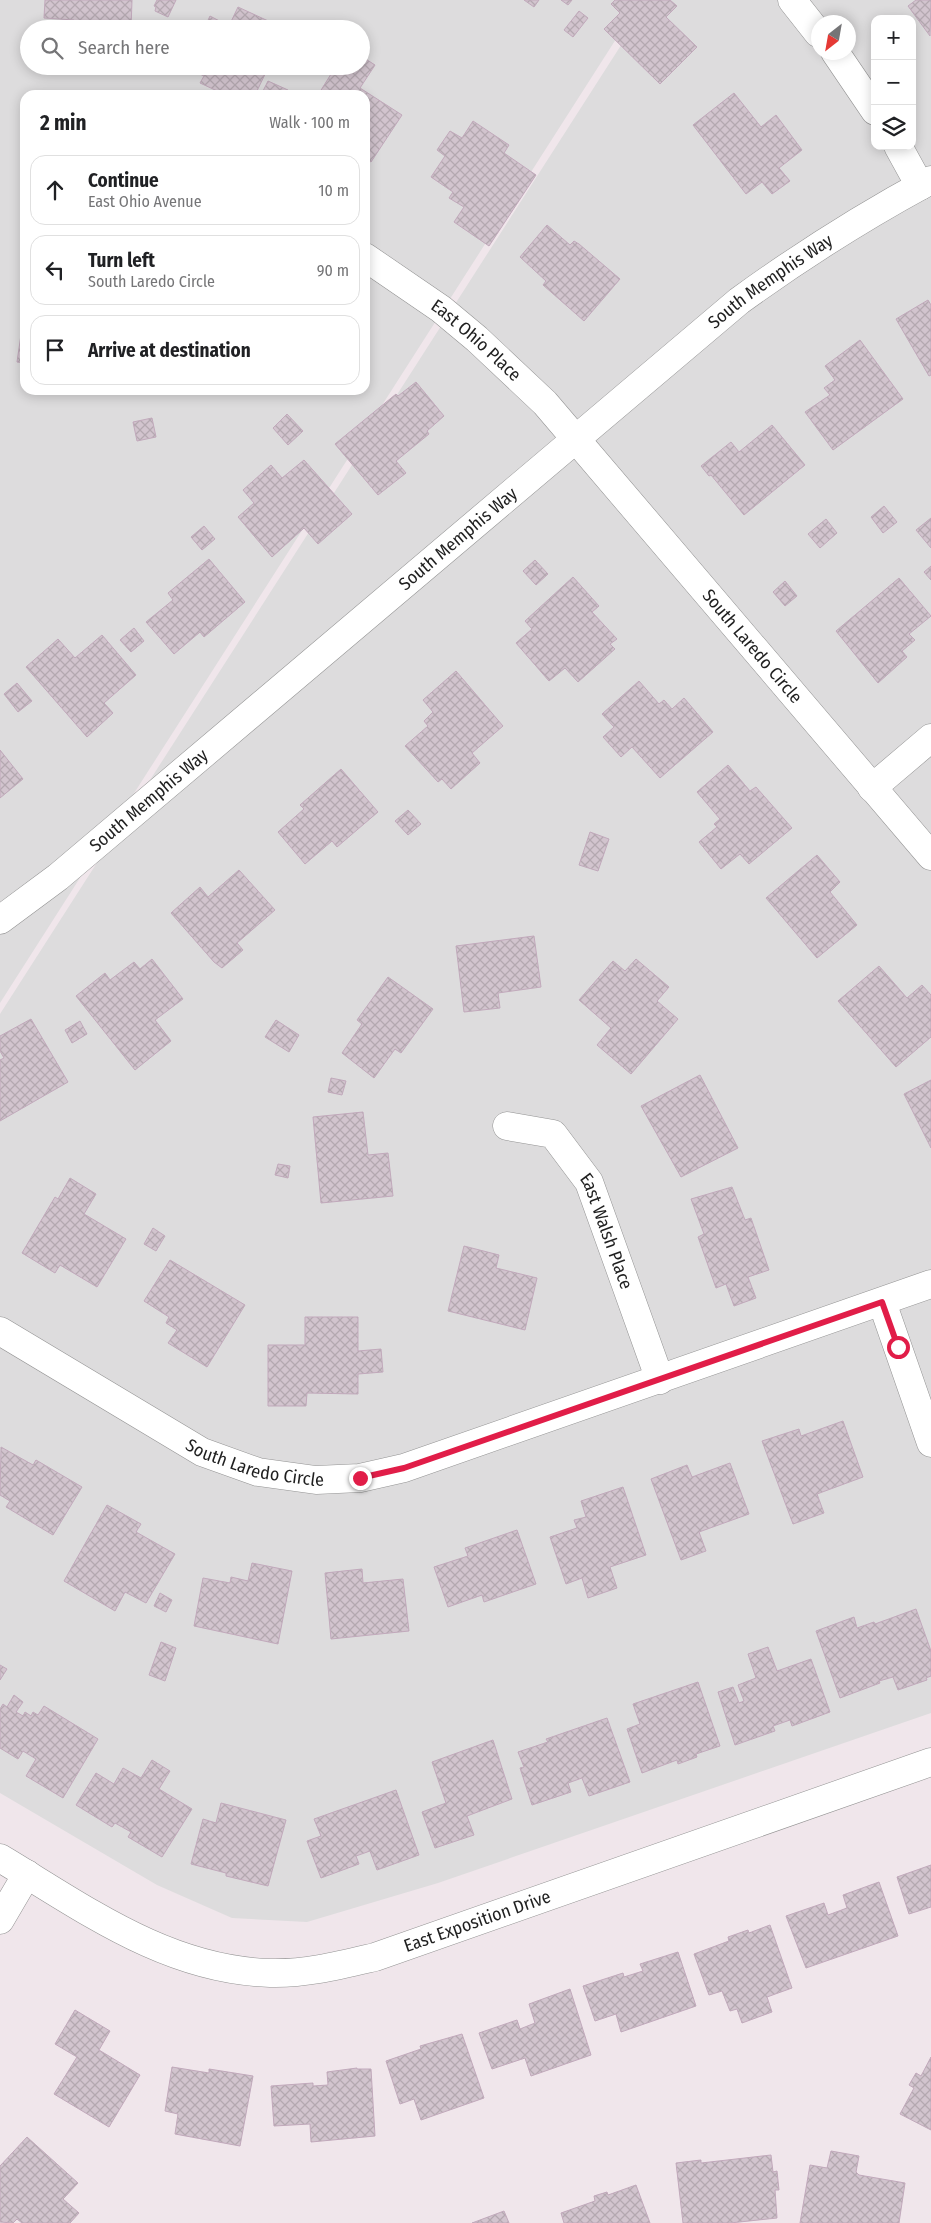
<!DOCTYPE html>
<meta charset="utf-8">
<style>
:root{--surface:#fff;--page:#f6f6f6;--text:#202124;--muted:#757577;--line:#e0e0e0}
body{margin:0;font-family:"Fira Sans Condensed",sans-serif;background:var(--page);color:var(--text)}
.controls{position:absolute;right:15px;top:15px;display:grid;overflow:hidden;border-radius:10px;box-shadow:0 2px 12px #0003}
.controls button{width:45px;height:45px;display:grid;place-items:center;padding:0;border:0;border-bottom:1px solid var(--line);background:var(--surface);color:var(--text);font:25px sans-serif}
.compass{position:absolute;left:811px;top:15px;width:45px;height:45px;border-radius:50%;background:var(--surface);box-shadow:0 2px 12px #0003;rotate:211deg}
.stop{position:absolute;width:15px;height:15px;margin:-11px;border:4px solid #e11d48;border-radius:50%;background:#fff}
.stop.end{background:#e11d48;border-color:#fff;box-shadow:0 1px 5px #0008}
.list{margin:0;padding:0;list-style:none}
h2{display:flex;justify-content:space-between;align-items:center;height:65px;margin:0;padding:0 20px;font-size:21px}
h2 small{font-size:16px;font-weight:400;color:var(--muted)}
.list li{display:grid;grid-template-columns:32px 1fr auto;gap:15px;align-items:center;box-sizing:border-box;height:70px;margin:0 10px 10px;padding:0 10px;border:1px solid var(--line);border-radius:15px}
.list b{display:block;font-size:19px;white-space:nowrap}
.list p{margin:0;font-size:16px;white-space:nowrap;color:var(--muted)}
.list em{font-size:16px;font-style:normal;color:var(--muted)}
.icon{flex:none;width:28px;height:28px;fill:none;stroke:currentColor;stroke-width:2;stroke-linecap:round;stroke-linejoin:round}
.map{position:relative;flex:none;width:931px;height:2223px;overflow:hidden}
.search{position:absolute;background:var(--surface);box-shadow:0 2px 12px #0003;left:20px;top:20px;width:350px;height:55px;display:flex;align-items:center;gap:12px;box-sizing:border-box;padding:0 18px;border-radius:28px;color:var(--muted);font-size:19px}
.panel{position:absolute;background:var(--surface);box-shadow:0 2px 12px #0003;left:20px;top:90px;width:350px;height:305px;border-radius:15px}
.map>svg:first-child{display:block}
.residential{fill:#dddcdd;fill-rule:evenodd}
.building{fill:url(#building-cross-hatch);stroke:#c1a9bb}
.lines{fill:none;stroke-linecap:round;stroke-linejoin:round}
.minor-casing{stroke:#939393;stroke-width:29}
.minor{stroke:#fff;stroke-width:28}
.route{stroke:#e11d48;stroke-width:6}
.labels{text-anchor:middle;stroke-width:5;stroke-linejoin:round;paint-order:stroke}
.street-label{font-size:18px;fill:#1f1f1f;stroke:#fff}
</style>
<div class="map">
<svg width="931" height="2223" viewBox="0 0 931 2223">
<defs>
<pattern id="building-cross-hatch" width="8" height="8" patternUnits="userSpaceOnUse" patternTransform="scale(1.25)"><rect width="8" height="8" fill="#d2c4ce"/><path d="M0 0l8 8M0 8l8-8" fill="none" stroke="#b4a8b0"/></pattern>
</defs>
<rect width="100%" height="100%" fill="#f0e6eb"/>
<g class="residential">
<path d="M0,0H641L0,1003ZM29,29H361V66H29ZM25,95H365V390H25Z"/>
<path d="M650,0H931V1713L438,1883L307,1922L232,1918L157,1885L0,1793V1014ZM875,19H912V146H875ZM818,22H848V52H818Z"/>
</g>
<g class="building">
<polygon points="45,0 132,0 131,29 74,29 74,20 44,18"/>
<polygon points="157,0 176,0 168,17 155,11 156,7 154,6"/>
<polygon points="524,0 539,0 534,7"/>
<polygon points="561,0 572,0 568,5"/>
<polygon points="615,0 670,0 677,6 666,17 697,47 660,84 604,29 620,13 611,4"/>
<polygon points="916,0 931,0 930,36 908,6"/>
<polygon points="238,7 279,26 277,29 204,29 210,16 229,26"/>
<polygon points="579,11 588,18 573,37 564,30"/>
<polygon points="190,22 203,29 187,29"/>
<polygon points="361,56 375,65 360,88 402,115 371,162 365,158 365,95 318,95 336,66 361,66"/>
<polygon points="183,66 269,66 255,95 226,95 200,83 204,76"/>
<polygon points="268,81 288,90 286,95 261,95"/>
<polygon points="734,93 761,127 776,115 802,150 779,168 790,181 772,194 762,182 746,194 693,125"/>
<polygon points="473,121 509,145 504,153 536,175 489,246 454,222 464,207 449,198 453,192 431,177 445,156 437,150 450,131 462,138"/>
<polygon points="547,225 570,245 574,241 579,244 620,279 584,321 543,285 546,281 520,257"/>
<polygon points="928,300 931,305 931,375 929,376 896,319"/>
<polygon points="24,314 25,314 25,363 17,362"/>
<polygon points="860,340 903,399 833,450 805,412 830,395 824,388 835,380 825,366"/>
<polygon points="416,382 444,416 427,431 429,434 396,461 406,473 378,495 335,444 396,394 398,396"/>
<polygon points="287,414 303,431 288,445 273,428"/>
<polygon points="152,418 156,437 137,441 133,422"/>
<polygon points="772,425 805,465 744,515 711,475 709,476 701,466 731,442 739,452"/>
<polygon points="304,460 352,514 318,544 304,528 272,557 238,517 254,503 243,490 271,465 282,478"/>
<polygon points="884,506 897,522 883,533 871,517"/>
<polygon points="931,518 931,548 916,530"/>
<polygon points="826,519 837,533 820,548 808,534"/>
<polygon points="204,526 215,539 202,550 191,537"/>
<polygon points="209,559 245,602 204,637 200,632 174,654 146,622 173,600 168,593"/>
<polygon points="535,560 548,574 536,585 523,571"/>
<polygon points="931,566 931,580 924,572"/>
<polygon points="573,577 599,606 592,612 617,639 610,644 615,649 578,682 565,668 549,681 516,643 532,629 525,621"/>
<polygon points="899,578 931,616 909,634 915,640 902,651 907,657 878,683 836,631"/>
<polygon points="785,581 797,596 785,606 773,592"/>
<polygon points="134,628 144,641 131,652 120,640"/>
<polygon points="102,635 136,675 104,703 113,713 87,737 26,667 58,639 75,658"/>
<polygon points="456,671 503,726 472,753 480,763 451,789 442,779 438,782 405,746 428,726 424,721 433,712 423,700"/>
<polygon points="639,681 659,704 664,700 672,709 684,698 713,732 660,778 632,747 621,757 603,737 614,727 602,714"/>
<polygon points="17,683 32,701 18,712 4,694"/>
<polygon points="0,750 23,779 0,798"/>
<polygon points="728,765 750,791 756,787 792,828 749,864 740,854 721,869 699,842 717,827 714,824 720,819 697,792"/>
<polygon points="341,769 378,812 337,847 332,841 305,864 278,832 304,809 300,805"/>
<polygon points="408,810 421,824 408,835 395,821"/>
<polygon points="590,832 609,839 598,871 579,865"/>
<polygon points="817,855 840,882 830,892 857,925 817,958 766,898"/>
<polygon points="239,870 275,910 237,943 243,950 222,968 214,962 171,913 200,887 208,897"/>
<polygon points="534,936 541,987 498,993 500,1008 464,1012 456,946"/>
<polygon points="152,959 183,999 155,1020 171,1041 135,1070 76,996 105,973 110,980 134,962 140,969"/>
<polygon points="636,959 669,987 657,1001 678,1019 631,1074 597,1045 611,1028 579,1000 613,961 625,971"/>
<polygon points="879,966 907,998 922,985 931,995 931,1037 896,1067 838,1001"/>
<polygon points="388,977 433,1009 401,1053 395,1049 374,1078 342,1053 362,1024 357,1020"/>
<polygon points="31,1019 68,1082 0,1121 0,1060 4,1058 0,1051 0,1036"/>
<polygon points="276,1020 299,1035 289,1052 265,1037"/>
<polygon points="80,1021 87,1034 72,1043 65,1030"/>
<polygon points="700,1075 738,1148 681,1177 641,1106"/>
<polygon points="331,1078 346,1081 342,1095 328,1092"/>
<polygon points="931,1080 931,1148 904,1094"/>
<polygon points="363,1112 368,1155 388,1153 393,1196 321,1203 313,1117"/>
<polygon points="278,1164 290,1166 288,1178 275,1175"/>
<polygon points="70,1178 96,1194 84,1214 126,1239 97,1287 60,1265 55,1273 22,1253 55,1197 58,1199"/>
<polygon points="732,1187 745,1220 751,1218 769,1270 748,1277 756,1298 734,1306 726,1284 716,1288 698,1237 704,1234 691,1199"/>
<polygon points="153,1228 165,1236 156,1251 144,1244"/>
<polygon points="464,1246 499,1255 496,1268 537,1278 525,1330 448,1311"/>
<polygon points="170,1260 245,1305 207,1367 168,1343 177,1330 166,1323 169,1317 144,1301"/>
<polygon points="305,1317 358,1317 358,1351 381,1349 383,1372 358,1374 358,1394 307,1393 306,1406 268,1406 268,1345 305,1345"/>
<polygon points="843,1421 863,1477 817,1494 824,1513 793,1524 762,1441 799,1429 801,1436"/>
<polygon points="1,1447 33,1465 36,1460 82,1487 53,1535 6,1507 10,1501 0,1495"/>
<polygon points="730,1463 749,1514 699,1532 706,1551 681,1560 651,1479 687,1465 692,1477"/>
<polygon points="623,1487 646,1555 610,1567 617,1588 588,1598 582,1578 566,1584 550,1537 577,1528 574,1520 586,1517 581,1501"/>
<polygon points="107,1505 141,1524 136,1532 175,1554 146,1603 125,1592 115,1611 64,1581"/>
<polygon points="517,1530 536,1584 484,1602 482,1595 448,1607 434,1567 468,1556 465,1548"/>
<polygon points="252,1563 292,1571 278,1644 194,1626 203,1578 230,1583 231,1577 248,1581"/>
<polygon points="362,1569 363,1583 403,1579 409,1631 331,1639 325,1573"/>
<polygon points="160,1593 172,1600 166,1612 154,1606"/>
<polygon points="916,1609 931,1651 931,1676 926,1678 927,1680 898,1690 893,1677 879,1681 880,1683 840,1698 816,1631 854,1617 857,1628 874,1622 875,1624"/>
<polygon points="161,1642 176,1648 165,1681 149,1675"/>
<polygon points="768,1647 777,1671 811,1659 830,1712 792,1726 790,1720 773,1726 775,1731 735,1745 718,1692 733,1687 739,1703 744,1701 738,1685 756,1678 748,1654"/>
<polygon points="0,1665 7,1669 0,1680"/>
<polygon points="698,1682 720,1746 696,1754 697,1757 678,1764 677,1760 642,1773 627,1729 640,1724 633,1704"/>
<polygon points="14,1695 23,1702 16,1712 23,1716 25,1712 31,1716 33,1712 38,1715 44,1706 98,1739 63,1798 26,1776 36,1759 23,1751 18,1759 0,1748 0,1709 3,1704 7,1707"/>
<polygon points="607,1718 630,1782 589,1796 582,1778 568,1783 571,1792 532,1805 520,1768 524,1767 518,1752 548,1742 546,1739"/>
<polygon points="493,1740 512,1799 467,1816 474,1835 435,1848 422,1812 446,1803 432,1762"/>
<polygon points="152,1760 170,1771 159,1789 192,1809 162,1857 128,1837 131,1832 115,1823 112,1827 76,1805 96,1773 114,1784 123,1768 141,1778"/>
<polygon points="396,1790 419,1855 377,1870 370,1851 356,1856 359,1864 321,1878 307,1841 321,1836 314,1819"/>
<polygon points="221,1803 286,1820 268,1886 226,1876 226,1873 191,1864 203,1819 216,1823"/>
<polygon points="931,1865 931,1907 909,1914 897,1877"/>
<polygon points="879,1882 898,1936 806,1968 786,1916 824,1903 828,1915 847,1908 843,1895"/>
<polygon points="770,1925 792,1988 767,1997 772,2012 742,2023 737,2009 730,2011 722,1991 709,1995 694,1954 729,1941 728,1937 748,1930 749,1933"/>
<polygon points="678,1952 696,2006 621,2032 616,2014 595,2021 583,1986 623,1973 624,1977 643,1971 640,1964"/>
<polygon points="570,1989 591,2055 531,2076 525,2058 492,2069 479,2033 517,2020 520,2029 535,2023 529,2004"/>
<polygon points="75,2010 110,2031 99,2050 140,2075 109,2127 54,2094 77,2057 55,2044"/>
<polygon points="462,2034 484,2098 421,2120 414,2099 400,2104 386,2061 421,2049 420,2046"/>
<polygon points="931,2057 931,2130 900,2114 914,2088 909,2085 916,2073 921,2076"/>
<polygon points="172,2067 209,2073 209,2069 253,2076 240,2146 175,2134 178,2114 165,2111"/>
<polygon points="357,2068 357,2069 371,2069 375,2136 311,2142 310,2124 274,2126 271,2086 313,2083 313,2086 328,2085 327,2072"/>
<polygon points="27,2137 78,2183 63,2199 79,2213 70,2223 22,2223 17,2219 13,2223 0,2222 0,2166"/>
<polygon points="831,2151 859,2156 856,2172 859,2175 905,2183 899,2223 800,2223 810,2165 827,2168"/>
<polygon points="771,2155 773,2172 777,2171 779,2190 775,2190 777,2218 730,2223 683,2223 676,2163 701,2160 701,2163"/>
<polygon points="636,2185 650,2223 564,2223 561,2213 595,2201 594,2196 607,2192 608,2195"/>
<polygon points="504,2211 509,2223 472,2223"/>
</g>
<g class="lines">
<defs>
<g id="minor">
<polyline points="792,0 818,33"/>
<polyline points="835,52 875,111"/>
<polyline points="898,146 920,186"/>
<path id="s1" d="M365,257L441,309L477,339L545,403L931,856"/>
<polyline points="872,788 931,738"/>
<path id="s2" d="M0,920L58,877L739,301C801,256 864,216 931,180"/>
<path id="s3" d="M507,1126L553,1134L589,1182L660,1380"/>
<polyline points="882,1302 931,1443"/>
<path id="s4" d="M0,1331L202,1452L258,1472L316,1480L360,1478L404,1468L931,1284"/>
<path id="s5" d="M0,1858C85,1909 167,1970 270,1973C306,1974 341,1965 375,1957L931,1762"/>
<polyline points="0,1920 27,1874"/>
</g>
</defs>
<use href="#minor" class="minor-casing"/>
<use href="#minor" class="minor"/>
</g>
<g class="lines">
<polyline class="route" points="360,1478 404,1468 882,1302 898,1347"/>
</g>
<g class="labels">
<g class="street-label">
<text dy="6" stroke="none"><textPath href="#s2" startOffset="1001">South Memphis Way</textPath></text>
<text dy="6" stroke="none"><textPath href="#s1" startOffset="139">East Ohio Place</textPath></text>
<text dy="6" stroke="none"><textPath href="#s2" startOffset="596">South Memphis Way</textPath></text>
<text dy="6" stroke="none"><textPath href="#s1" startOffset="552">South Laredo Circle</textPath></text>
<text dy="6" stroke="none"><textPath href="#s2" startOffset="191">South Memphis Way</textPath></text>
<text dy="6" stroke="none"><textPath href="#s3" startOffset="159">East Walsh Place</textPath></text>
<text dy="6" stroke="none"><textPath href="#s4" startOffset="290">South Laredo Circle</textPath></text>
<text dy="6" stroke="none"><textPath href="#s5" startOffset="512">East Exposition Drive</textPath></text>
</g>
</g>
</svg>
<div class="controls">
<button>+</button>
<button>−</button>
<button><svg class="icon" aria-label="layers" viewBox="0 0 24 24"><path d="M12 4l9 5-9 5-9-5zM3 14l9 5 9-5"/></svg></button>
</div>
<svg class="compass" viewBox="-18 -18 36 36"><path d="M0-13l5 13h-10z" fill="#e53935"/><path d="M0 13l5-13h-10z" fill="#757577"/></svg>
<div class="stop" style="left:898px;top:1347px"></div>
<div class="stop end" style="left:360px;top:1478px"></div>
<div class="search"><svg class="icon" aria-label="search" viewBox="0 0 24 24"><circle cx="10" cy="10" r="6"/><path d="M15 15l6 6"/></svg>Search here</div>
<section class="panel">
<h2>2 min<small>Walk · 100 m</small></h2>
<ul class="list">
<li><svg class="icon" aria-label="ahead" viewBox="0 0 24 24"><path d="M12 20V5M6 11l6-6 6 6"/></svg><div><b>Continue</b><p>East Ohio Avenue</p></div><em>10 m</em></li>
<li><svg class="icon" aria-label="left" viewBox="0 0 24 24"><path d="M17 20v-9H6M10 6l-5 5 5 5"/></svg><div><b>Turn left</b><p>South Laredo Circle</p></div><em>90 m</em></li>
<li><svg class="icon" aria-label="arrive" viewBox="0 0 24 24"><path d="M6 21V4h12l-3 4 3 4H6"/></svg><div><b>Arrive at destination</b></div></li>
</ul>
</section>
</div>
